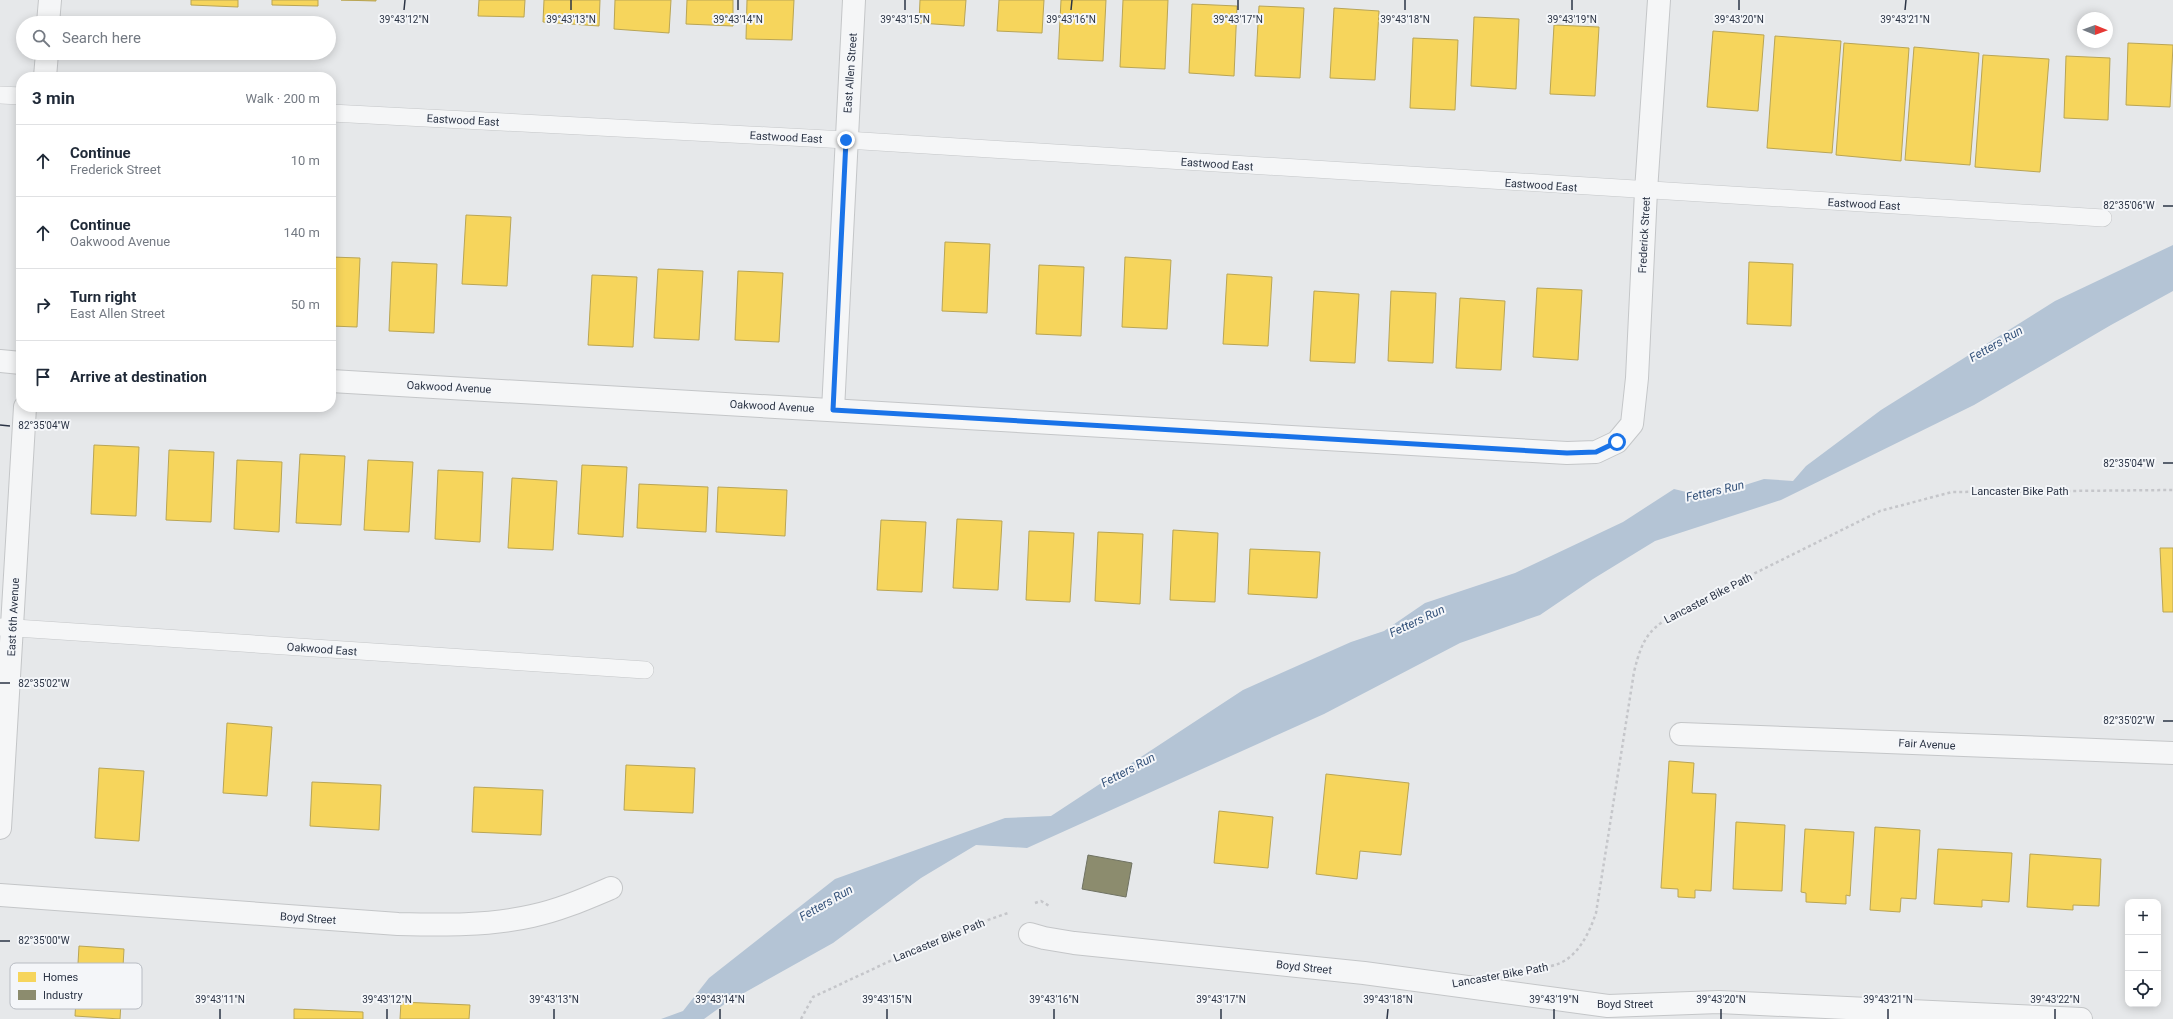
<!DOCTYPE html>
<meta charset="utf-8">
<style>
:root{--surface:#fff;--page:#f2f2f3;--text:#1f2937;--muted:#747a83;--line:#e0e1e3}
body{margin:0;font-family:Roboto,sans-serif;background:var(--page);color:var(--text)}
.controls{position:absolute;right:12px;bottom:12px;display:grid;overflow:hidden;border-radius:8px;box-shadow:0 2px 10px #0003}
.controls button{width:36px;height:36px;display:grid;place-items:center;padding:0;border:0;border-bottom:1px solid var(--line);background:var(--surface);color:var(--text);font:20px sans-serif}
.compass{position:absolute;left:2077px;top:12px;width:36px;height:36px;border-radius:50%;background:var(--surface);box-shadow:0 2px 10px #0003;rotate:91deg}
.stop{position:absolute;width:12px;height:12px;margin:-9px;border:3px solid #1a73e8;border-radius:50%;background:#fff}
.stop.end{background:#1a73e8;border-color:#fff;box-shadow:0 1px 4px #0008}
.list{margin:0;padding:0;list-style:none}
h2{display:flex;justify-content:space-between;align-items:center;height:52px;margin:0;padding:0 16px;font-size:17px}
h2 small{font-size:13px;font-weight:400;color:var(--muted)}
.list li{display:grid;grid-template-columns:26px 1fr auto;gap:12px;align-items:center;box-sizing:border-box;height:72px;padding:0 16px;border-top:1px solid var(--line)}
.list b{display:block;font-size:15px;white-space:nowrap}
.list p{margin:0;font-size:13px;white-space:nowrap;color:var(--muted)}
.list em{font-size:13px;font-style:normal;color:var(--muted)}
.icon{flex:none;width:22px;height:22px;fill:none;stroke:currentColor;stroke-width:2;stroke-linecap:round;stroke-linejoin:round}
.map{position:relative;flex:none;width:2173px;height:1019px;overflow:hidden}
.search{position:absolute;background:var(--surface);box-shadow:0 2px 10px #0003;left:16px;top:16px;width:320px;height:44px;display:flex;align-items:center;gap:10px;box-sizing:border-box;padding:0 14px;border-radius:22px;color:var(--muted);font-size:15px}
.panel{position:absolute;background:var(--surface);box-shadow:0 2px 10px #0003;left:16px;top:72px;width:320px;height:340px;border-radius:16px}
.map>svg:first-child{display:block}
.water{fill:#b4c4d5}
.homes{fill:#f6d55c;stroke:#b9a555}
.industry{fill:#8c8c6e;stroke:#6f7262}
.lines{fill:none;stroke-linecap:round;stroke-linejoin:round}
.service-casing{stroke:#c4c6c8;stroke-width:18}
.minor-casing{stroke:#c4c6c8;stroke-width:24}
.tertiary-casing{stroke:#c4c6c8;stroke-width:24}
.path{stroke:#c5c6ca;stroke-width:2.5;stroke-dasharray:3 3;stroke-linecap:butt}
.service{stroke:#f5f6f7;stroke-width:17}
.minor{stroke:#f5f6f7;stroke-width:22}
.tertiary{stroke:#f5f6f7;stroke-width:22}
.route{stroke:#1a73e8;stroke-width:5}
.ticks{fill:none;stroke:#2b3445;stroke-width:1.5}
.labels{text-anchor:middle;stroke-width:4;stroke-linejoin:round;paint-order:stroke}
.street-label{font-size:11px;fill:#2b3445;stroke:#f4f6f9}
.water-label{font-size:12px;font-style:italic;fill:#34527a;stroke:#f4f6f9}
.key{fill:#f4f6f9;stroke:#b8bcc3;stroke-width:1}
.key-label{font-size:11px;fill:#2b3445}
.ticks-label{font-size:10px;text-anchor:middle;fill:#2b3445;stroke:#f4f6f9;stroke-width:4;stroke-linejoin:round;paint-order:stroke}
</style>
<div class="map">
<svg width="2173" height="1019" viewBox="0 0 2173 1019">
<rect width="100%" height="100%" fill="#e6e8ea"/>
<polygon class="water" points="2173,245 2173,291 2111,325 1974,405 1781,500 1655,541 1593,579 1540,615 1460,643 1324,714 1027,848 976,845 921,878 833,943 726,1003 704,1019 661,1019 683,1011 709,978 835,879 1005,818 1051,816 1243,690 1351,642 1384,631 1425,603 1515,573 1623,522 1674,489 1707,497 1764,479 1793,481 1806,466 1881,410 2055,301"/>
<g class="homes">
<polygon points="191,0 238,0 238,7 191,5"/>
<polygon points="272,0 318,0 318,6 272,5"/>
<polygon points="341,0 376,0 376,1"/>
<polygon points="479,0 525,0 524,17 478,16"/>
<polygon points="544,0 600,0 599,26 543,22"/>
<polygon points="615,0 671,0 669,33 614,29"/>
<polygon points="687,0 733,0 733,26 686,24"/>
<polygon points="747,0 794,0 792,40 746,39"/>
<polygon points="920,0 966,0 964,26 919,23"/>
<polygon points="999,0 1044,0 1042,33 997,31"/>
<polygon points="1061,0 1106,0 1103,61 1058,59"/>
<polygon points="1123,0 1168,0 1165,69 1120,67"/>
<polygon points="1192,4 1237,6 1234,76 1189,73"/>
<polygon points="1259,6 1304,8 1300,78 1255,76"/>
<polygon points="1334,8 1379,11 1375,80 1330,78"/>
<polygon points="1474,17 1519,19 1516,89 1471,86"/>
<polygon points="1554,25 1599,27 1595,96 1550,94"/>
<polygon points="1713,31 1764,35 1758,111 1707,107"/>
<polygon points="1775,36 1841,41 1832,153 1767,148"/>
<polygon points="1413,38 1458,40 1455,110 1410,108"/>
<polygon points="1844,43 1909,48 1901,161 1836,155"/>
<polygon points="2128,43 2173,45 2170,107 2126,105"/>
<polygon points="1914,47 1979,53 1970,165 1905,160"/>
<polygon points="1983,55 2049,59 2040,172 1975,167"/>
<polygon points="2066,56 2110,58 2108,120 2064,118"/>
<polygon points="466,215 511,217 507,286 462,284"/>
<polygon points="945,242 990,244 987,313 942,311"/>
<polygon points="331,257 360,258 357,327 331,326"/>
<polygon points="1125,257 1171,260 1167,329 1122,327"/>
<polygon points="392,262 437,264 434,333 389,331"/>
<polygon points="1749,262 1793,264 1791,326 1747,324"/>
<polygon points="1039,265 1084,267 1081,336 1036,334"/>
<polygon points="658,269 703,271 699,340 654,338"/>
<polygon points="738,271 783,273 779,342 735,340"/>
<polygon points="1227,274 1272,277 1268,346 1223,344"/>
<polygon points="592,275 637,277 633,347 588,345"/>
<polygon points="1537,288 1582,290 1578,360 1533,357"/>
<polygon points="1314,291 1359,294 1355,363 1310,361"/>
<polygon points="1391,291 1436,293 1433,363 1388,361"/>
<polygon points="1460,298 1505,301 1501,370 1456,368"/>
<polygon points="94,445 139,447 136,516 91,514"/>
<polygon points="169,450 214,452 211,522 166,520"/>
<polygon points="300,454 345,456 341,525 296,523"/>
<polygon points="237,460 282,462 279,532 234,529"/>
<polygon points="368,460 413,462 409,532 364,530"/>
<polygon points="582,465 627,467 623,537 578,534"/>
<polygon points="438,470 483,472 480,542 435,539"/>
<polygon points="512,478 557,481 553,550 508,548"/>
<polygon points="639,484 708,487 706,532 637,528"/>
<polygon points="718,487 787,490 785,536 716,532"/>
<polygon points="957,519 1002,521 998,590 953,588"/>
<polygon points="881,520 926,522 922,592 877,590"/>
<polygon points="1173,530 1218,533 1215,602 1170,600"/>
<polygon points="1029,531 1074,533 1070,602 1026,600"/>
<polygon points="1098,532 1143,534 1140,604 1095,601"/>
<polygon points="2160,548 2173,548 2173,612 2163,612"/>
<polygon points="1250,549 1320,552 1317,598 1248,594"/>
<polygon points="227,723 272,727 267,796 223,793"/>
<polygon points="1669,761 1694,763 1692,793 1716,794 1711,891 1695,890 1695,898 1678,897 1678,889 1661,888"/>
<polygon points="626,765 695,768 693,813 624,810"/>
<polygon points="99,768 144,771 139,841 95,838"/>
<polygon points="1326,774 1409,783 1401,855 1360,851 1357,879 1316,874"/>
<polygon points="312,782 381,785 379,830 310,826"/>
<polygon points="474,787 543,790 541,835 472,832"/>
<polygon points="1219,811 1273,817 1268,868 1214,863"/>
<polygon points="1736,822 1785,825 1782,891 1733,889"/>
<polygon points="1875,827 1920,830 1916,899 1901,898 1900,912 1870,910"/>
<polygon points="1805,829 1854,832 1850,896 1846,895 1846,904 1806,902 1806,893 1801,892"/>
<polygon points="1938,849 2012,853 2009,902 1982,900 1982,907 1934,904"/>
<polygon points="2030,854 2101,859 2099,906 2073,905 2073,910 2027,907"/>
<polygon points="79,946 124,949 120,1019 75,1016"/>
<polygon points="401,1002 470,1005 469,1019 400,1019"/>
<polygon points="294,1009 363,1012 363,1019 294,1019"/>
</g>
<polygon class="industry" points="1088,855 1132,863 1126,897 1082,889"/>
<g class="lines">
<defs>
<g id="service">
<polyline points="0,95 21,96"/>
<polyline points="331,113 846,140 2103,218"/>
<polyline points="0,627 645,670"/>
</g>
<g id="minor">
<polyline points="0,361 21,363"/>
<polyline points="331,381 1567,453 1596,452 1617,442 1632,424 1637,378 1646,191 1659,0"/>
<polyline points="833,410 854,0"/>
<polyline points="1681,734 2173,753"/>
<path d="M0,895L398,924C443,925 488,926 532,916C560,910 585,899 611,888"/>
<polyline points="1030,934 1044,938 1074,943 1364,973 1608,1006 1719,1002 2081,1019"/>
</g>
<g id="tertiary">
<polyline points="48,23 50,0"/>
<polyline points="45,77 47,53"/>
<polyline points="0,828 25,407"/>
</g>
</defs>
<use href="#service" class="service-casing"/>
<use href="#minor" class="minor-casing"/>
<use href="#tertiary" class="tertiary-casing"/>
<g class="path">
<polyline points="1035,903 1041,901 1051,907"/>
<path d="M1551,966C1576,961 1588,936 1596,913L1634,672C1643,635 1650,628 1683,609L1880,511L1952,492L2173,490"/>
<polyline points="801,1019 813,997 948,934 1008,913"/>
</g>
<use href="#service" class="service"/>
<use href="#minor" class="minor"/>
<use href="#tertiary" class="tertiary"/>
</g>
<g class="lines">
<polyline class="route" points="846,140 833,410 1567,453 1596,452 1617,442"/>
</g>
<path class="ticks" d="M404,10L405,0M571,10V0M738,10V0M905,10V0M1071,10L1072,0M1238,10V0M1405,10V0M1572,10V0M1739,10V0M1905,10L1906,0M2163,206H2173M0,425L10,426M2163,463H2173M0,683H10M2163,721H2173M0,941H10M220,1019V1009M387,1019V1009M554,1019V1009M720,1019V1009M887,1019V1009M1054,1019V1009M1221,1019V1009M1387,1019L1388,1009M1554,1019V1009M1721,1019V1009M1888,1019V1009M2055,1019V1009"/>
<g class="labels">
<g class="street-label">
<text transform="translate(850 73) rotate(-86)" y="4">East Allen Street</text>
<text transform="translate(463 120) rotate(3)" y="4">Eastwood East</text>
<text transform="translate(786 137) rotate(3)" y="4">Eastwood East</text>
<text transform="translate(1217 164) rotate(4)" y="4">Eastwood East</text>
<text transform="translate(1541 185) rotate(4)" y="4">Eastwood East</text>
<text transform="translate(1864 204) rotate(3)" y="4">Eastwood East</text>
<text transform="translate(1644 235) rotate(-87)" y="4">Frederick Street</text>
<text transform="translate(449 387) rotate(3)" y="4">Oakwood Avenue</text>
<text transform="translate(772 406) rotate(3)" y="4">Oakwood Avenue</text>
<text x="2020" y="495">Lancaster Bike Path</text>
<text transform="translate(1708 598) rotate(-27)" y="4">Lancaster Bike Path</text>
<text transform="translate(13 617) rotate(-87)" y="4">East 6th Avenue</text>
<text transform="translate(322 649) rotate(4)" y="4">Oakwood East</text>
<text transform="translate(1927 744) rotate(3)" y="4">Fair Avenue</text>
<text transform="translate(308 918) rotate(4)" y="4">Boyd Street</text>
<text transform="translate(939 940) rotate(-22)" y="4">Lancaster Bike Path</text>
<text transform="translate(1304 967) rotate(6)" y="4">Boyd Street</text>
<text transform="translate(1500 975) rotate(-10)" y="4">Lancaster Bike Path</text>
<text x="1625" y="1008">Boyd Street</text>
</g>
<g class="water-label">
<text transform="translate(1996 344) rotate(-30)" y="4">Fetters Run</text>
<text transform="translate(1715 491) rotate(-13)" y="4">Fetters Run</text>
<text transform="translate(1417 621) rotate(-25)" y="4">Fetters Run</text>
<text transform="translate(1128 770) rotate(-28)" y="4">Fetters Run</text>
<text transform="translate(826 903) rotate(-30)" y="4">Fetters Run</text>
</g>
</g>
<rect x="10" y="963" width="132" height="46" rx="6" class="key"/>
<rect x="18" y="972" width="18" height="10" fill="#f6d55c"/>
<rect x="18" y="990" width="18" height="10" fill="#8c8c6e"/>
<g class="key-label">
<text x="43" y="981">Homes</text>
<text x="43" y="999">Industry</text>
</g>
<g class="ticks-label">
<text x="404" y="23">39°43'12"N</text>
<text x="571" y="23">39°43'13"N</text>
<text x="738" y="23">39°43'14"N</text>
<text x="905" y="23">39°43'15"N</text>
<text x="1071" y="23">39°43'16"N</text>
<text x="1238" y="23">39°43'17"N</text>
<text x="1405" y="23">39°43'18"N</text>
<text x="1572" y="23">39°43'19"N</text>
<text x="1739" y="23">39°43'20"N</text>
<text x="1905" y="23">39°43'21"N</text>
<text x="2129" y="209">82°35'06"W</text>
<text x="44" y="429">82°35'04"W</text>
<text x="2129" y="467">82°35'04"W</text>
<text x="44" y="687">82°35'02"W</text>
<text x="2129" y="724">82°35'02"W</text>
<text x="44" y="944">82°35'00"W</text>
<text x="220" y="1003">39°43'11"N</text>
<text x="387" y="1003">39°43'12"N</text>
<text x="554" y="1003">39°43'13"N</text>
<text x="720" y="1003">39°43'14"N</text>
<text x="887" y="1003">39°43'15"N</text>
<text x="1054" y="1003">39°43'16"N</text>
<text x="1221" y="1003">39°43'17"N</text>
<text x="1388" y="1003">39°43'18"N</text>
<text x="1554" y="1003">39°43'19"N</text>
<text x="1721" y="1003">39°43'20"N</text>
<text x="1888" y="1003">39°43'21"N</text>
<text x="2055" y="1003">39°43'22"N</text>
</g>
</svg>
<div class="controls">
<button>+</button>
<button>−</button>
<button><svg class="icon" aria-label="locate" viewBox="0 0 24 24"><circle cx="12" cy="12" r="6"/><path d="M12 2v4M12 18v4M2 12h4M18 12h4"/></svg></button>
</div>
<svg class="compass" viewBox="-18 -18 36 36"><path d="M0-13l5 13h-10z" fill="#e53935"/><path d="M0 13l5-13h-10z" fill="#747a83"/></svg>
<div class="stop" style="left:1617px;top:442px"></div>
<div class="stop end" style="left:846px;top:140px"></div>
<div class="search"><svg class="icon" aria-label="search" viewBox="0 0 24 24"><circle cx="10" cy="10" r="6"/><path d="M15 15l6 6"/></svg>Search here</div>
<section class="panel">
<h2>3 min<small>Walk · 200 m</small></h2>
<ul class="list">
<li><svg class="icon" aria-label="ahead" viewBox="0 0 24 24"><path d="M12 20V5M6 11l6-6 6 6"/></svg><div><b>Continue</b><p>Frederick Street</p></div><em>10 m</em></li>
<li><svg class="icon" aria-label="ahead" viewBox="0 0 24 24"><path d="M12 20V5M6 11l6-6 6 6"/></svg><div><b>Continue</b><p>Oakwood Avenue</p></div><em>140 m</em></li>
<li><svg class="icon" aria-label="right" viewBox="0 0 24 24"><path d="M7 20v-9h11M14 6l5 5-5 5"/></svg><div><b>Turn right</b><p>East Allen Street</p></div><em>50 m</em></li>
<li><svg class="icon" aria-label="arrive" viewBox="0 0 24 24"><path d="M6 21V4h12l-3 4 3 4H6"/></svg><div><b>Arrive at destination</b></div></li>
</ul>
</section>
</div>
